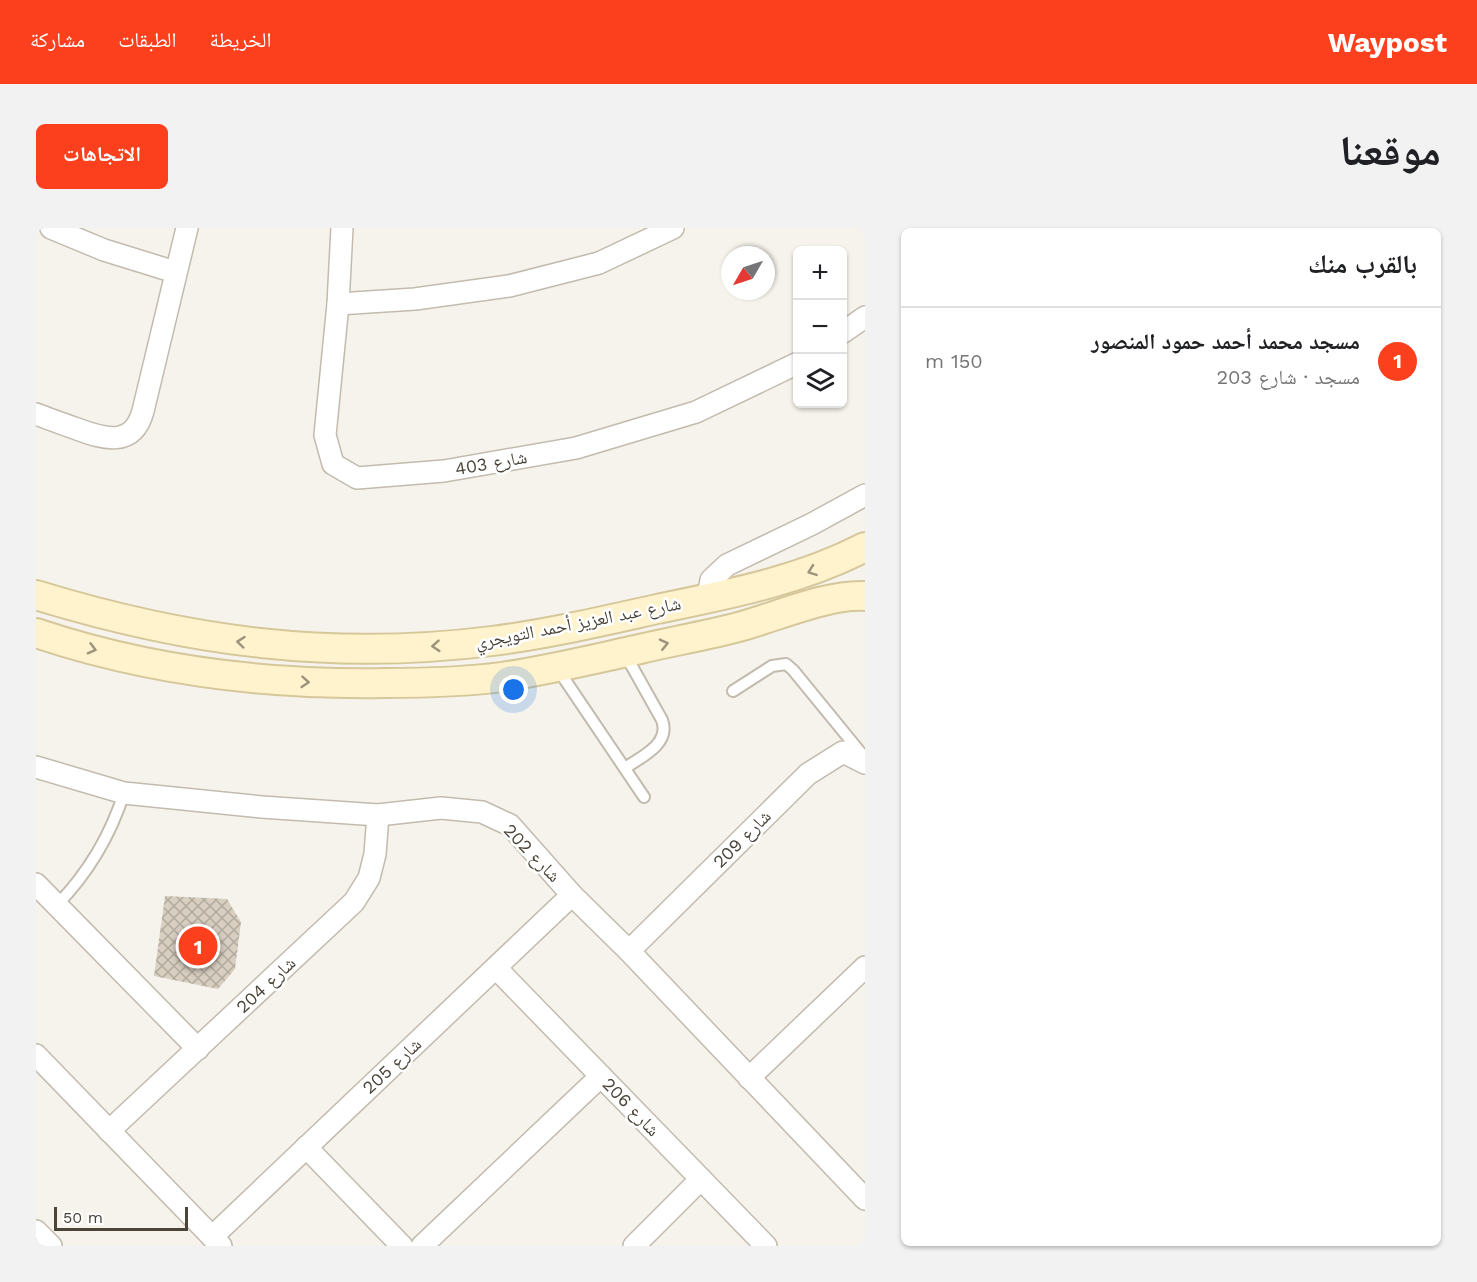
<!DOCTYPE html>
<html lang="ar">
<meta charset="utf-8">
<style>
:root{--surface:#fff;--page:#f2f2f2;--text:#202124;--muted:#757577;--line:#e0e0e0;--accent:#fc3f1d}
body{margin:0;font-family:"Work Sans","Noto Naskh Arabic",sans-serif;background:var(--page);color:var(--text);direction:rtl}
.controls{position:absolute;right:18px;top:18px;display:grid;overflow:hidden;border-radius:9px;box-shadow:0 2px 4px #0004}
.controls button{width:54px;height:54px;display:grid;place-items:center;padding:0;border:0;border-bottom:2px solid var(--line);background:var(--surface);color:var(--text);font:30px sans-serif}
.compass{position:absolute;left:685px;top:18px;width:54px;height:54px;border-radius:50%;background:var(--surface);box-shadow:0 2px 4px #0004;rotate:231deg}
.scale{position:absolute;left:18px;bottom:15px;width:134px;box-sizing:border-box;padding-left:6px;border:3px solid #4b4439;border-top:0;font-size:16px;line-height:21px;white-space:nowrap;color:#4b4439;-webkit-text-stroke:4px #fff;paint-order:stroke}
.you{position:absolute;left:478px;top:462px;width:21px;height:21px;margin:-15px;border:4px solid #fff;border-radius:50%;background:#1a73e8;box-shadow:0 0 0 9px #1a73e833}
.badge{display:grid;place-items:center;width:39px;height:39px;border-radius:50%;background:var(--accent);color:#fff;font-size:20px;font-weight:700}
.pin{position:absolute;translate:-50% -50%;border:3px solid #fff;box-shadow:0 2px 6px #0006}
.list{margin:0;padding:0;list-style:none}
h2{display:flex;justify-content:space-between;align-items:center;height:78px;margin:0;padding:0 24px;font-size:26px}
h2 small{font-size:20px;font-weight:400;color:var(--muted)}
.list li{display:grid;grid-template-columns:39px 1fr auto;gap:18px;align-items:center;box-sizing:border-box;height:108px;padding:0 24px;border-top:2px solid var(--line)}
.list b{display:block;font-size:22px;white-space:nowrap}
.list p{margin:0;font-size:20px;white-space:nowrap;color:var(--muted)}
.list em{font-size:20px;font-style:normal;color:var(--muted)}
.icon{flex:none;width:33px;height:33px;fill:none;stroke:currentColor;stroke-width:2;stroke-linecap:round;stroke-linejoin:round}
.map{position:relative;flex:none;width:829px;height:1018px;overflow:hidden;direction:ltr;border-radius:9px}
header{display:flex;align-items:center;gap:36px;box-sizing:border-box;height:84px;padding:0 30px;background:var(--accent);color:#fff}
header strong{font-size:28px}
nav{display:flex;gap:33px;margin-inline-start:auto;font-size:21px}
.intro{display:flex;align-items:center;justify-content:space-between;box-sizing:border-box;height:144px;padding:0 36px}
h1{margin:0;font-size:42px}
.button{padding:15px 27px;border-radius:9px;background:var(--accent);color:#fff;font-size:21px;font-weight:700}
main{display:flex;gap:36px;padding:0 36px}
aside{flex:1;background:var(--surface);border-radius:9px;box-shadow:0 2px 4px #0004}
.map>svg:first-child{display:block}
.building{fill:url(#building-cross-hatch)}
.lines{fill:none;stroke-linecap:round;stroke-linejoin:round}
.lane-casing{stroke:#c2bbae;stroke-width:14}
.street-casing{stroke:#c2bbae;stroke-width:24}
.secondary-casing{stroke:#d6c79b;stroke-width:32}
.lane{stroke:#fff;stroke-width:10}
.street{stroke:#fff;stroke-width:21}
.secondary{stroke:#fff3cd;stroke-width:28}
.oneway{stroke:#9c937c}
.labels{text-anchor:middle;stroke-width:5;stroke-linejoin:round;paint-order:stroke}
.street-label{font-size:18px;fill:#4b4439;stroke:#fff}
</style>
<header>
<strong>Waypost</strong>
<nav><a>الخريطة</a><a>الطبقات</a><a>مشاركة</a></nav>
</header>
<div class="intro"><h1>موقعنا</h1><a class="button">الاتجاهات</a></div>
<main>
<aside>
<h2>بالقرب منك<small></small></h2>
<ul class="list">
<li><span class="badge">1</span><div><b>مسجد محمد أحمد حمود المنصور</b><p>مسجد · شارع 203</p></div><em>150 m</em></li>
</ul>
</aside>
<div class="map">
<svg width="829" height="1018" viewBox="0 0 829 1018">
<defs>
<pattern id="building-cross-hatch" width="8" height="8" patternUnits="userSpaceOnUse" patternTransform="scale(1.5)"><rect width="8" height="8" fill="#d8cfc1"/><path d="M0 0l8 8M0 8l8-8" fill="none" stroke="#b1aa9e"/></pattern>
</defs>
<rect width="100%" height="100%" fill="#f6f3ec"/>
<polygon class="building" points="129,668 191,671 205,694 199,741 182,761 118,748"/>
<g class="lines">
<defs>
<g id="lane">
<polyline points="521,440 608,569"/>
<polyline points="697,463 736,438 750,436 757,442 829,530"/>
<path d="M589,540C605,529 635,516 626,492L589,426"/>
<path d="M21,677C53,644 74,609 88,565"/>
</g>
<g id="street">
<polyline points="15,0 68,22 139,44"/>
<polyline points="306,0 302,76 289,207 297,236 321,250 408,243 540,220 660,184 762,135"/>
<polyline points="302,76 379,71 473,58 563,35 637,0"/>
<polyline points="806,105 829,89"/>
<path d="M0,186C13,191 27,196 41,201C68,211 97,220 107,183L151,0"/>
<polyline points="672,370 675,352 691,337 776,296 829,267"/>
<polyline points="0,539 88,565 226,579 342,587 405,580 446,584 474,597 536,667 593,723 829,971"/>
<polyline points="0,656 162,821"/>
<polyline points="593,723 772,546 807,524 829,535"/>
<polyline points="460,740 730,1018"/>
<polyline points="0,827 185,1018"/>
<polyline points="713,850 829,739"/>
<polyline points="73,903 318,674 333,650 339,626 342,587"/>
<polyline points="270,919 366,1018"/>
<polyline points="0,1003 15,1018"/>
<polyline points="176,1009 536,667"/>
<polyline points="386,1018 565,848"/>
<polyline points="598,1018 665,951"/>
</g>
<g id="secondary">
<path d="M0,367C153,414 297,433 456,413C512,406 567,393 621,381C693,366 763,353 829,319"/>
<path d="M0,405C113,443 230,457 349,455C388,455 428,454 466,449C513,442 558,431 604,421C638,413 673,407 706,398C742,388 792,366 829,368"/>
</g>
</defs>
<use href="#lane" class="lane-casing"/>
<use href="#street" class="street-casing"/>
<use href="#secondary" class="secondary-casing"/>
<use href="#lane" class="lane"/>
<use href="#street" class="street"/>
<use href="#secondary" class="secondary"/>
</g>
<defs><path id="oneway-chevron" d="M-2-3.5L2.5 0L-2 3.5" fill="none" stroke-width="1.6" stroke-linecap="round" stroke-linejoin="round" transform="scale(1.5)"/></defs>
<g class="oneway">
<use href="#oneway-chevron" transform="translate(776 343) rotate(160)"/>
<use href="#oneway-chevron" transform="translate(205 414) rotate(-174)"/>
<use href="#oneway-chevron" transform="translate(628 416) rotate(-13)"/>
<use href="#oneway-chevron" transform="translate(400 418) rotate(176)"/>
<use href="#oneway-chevron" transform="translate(56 421) rotate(15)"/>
<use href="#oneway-chevron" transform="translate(269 454) rotate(4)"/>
</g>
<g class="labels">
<g class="street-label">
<text transform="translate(455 235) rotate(-10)" y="6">شارع 403</text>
<text transform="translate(542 395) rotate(-11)" y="6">شارع عبد العزيز أحمد التويجري</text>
<text transform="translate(706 611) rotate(-45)" y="6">شارع 209</text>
<text transform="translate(496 625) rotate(46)" y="6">شارع 202</text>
<text transform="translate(230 757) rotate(-43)" y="6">شارع 204</text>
<text transform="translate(356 838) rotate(-43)" y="6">شارع 205</text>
<text transform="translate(595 879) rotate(46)" y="6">شارع 206</text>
</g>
</g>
</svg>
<div class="controls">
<button>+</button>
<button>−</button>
<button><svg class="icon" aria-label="layers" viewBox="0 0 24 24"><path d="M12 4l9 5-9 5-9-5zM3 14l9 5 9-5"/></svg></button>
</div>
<svg class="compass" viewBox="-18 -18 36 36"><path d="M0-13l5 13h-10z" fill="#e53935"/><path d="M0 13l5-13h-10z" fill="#757577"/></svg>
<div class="scale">50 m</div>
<div class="you"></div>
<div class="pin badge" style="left:162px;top:718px">1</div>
</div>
</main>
